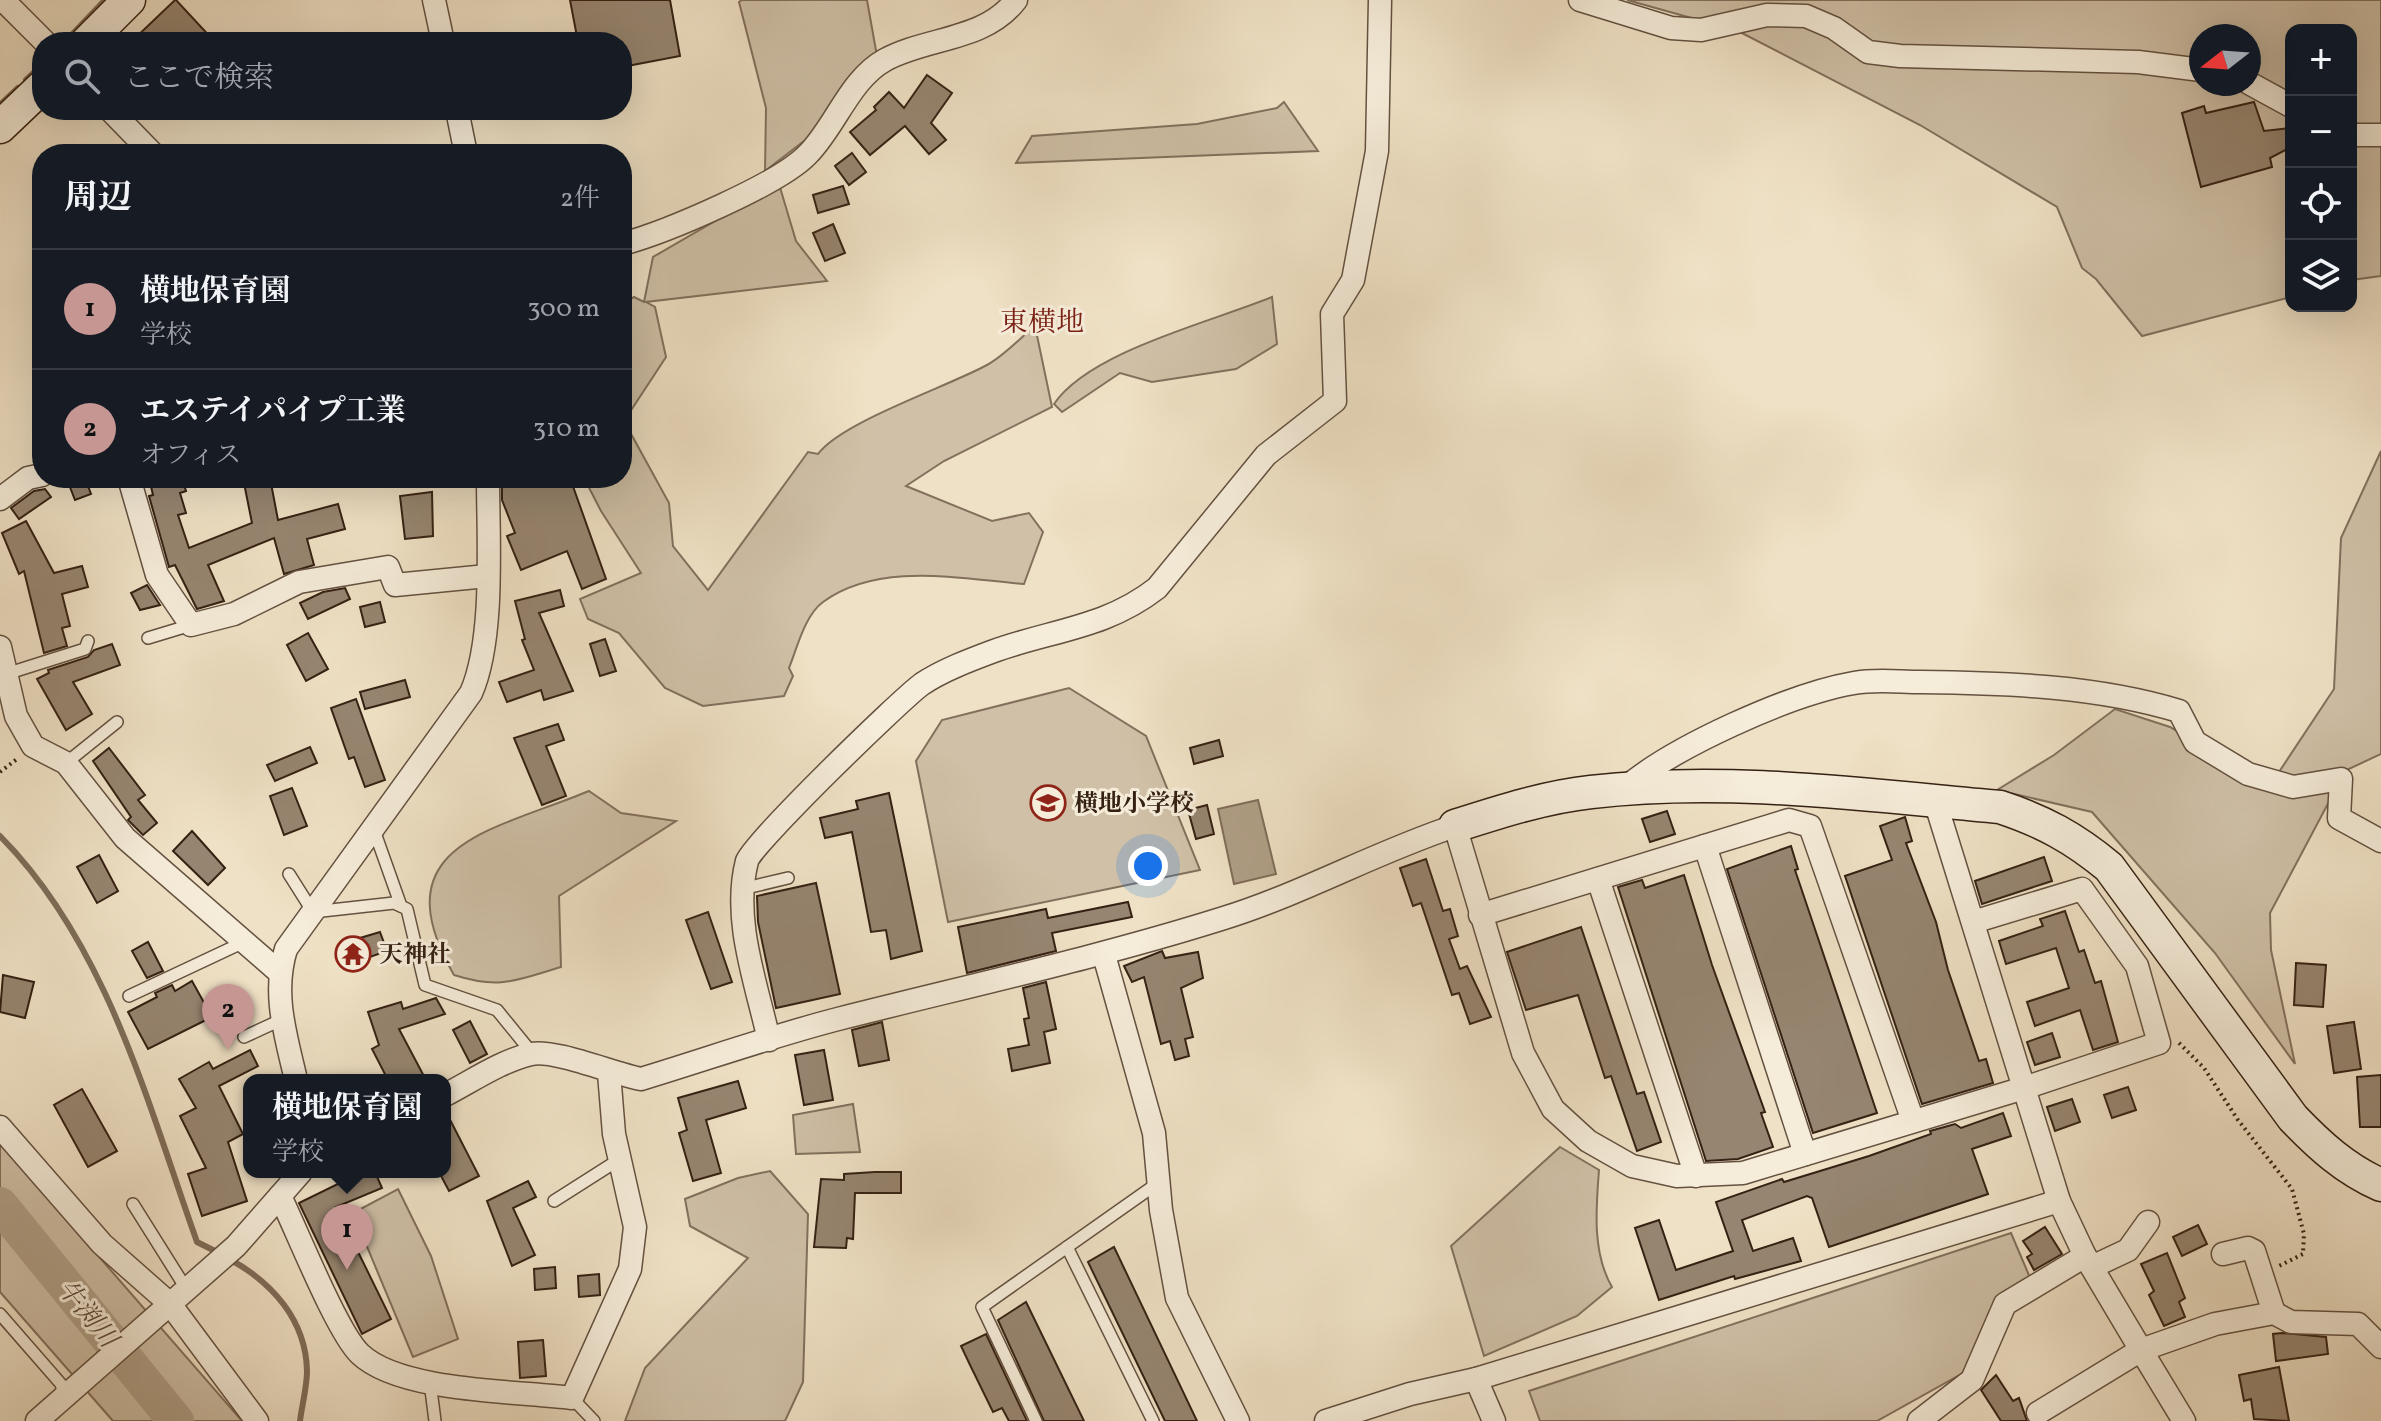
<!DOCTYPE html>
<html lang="ja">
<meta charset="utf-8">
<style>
:root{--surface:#171b24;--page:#20242c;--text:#f1f3f6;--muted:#9ea1a6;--line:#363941;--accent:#c59692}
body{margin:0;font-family:Vollkorn,"Noto Serif JP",serif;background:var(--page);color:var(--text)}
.controls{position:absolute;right:24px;top:24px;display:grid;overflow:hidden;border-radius:16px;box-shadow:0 8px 32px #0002}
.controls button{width:72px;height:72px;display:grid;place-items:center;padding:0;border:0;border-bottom:2px solid var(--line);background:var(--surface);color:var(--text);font:40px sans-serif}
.compass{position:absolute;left:2189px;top:24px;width:72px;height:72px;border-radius:50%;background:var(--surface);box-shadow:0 8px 32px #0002;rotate:253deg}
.you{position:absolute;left:1148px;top:866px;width:28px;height:28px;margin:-20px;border:6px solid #fff;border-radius:50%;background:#1a73e8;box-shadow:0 0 0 12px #1a73e833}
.badge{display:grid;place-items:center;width:52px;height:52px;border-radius:50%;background:var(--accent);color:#111;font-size:26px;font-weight:700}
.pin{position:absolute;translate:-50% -66px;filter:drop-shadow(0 2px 4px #0008)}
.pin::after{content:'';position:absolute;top:42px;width:28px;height:24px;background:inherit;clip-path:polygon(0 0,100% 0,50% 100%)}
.popup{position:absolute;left:243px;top:1074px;width:208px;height:104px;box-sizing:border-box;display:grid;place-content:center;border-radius:16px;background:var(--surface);filter:drop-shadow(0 2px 6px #0005);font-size:26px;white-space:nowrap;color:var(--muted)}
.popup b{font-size:30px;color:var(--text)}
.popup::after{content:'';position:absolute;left:50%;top:100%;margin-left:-16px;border:16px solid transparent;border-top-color:var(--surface)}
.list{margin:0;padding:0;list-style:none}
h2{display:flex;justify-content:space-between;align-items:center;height:104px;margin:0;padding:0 32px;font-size:34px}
h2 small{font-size:26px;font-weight:400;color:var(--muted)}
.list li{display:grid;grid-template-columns:52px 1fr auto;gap:24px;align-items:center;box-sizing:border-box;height:120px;padding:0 32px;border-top:2px solid var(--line)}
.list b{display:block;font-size:30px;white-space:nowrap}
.list p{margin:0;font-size:26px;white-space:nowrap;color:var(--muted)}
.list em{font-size:26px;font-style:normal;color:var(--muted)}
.icon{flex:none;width:44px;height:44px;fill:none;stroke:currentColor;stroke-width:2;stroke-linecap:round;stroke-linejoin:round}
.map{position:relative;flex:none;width:2381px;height:1421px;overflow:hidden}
.search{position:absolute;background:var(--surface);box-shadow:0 8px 32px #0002;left:32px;top:32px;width:600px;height:88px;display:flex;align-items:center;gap:20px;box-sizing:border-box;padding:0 28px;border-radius:32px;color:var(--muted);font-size:30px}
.panel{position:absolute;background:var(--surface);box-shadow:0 8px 32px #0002;left:32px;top:144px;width:600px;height:344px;border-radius:32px}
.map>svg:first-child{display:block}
.green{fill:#cfc0a7;stroke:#82705d;stroke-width:2;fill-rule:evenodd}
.water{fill:#b0a088;stroke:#7f6d59;stroke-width:2}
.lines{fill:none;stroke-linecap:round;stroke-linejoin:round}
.stream{stroke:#7f6d59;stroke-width:6}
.river{stroke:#b0a088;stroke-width:36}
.building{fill:#968570;stroke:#352113;stroke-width:2}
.lane-casing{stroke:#645140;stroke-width:14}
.street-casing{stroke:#645140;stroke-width:25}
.secondary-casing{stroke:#352113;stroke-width:35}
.path{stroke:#352113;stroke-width:4;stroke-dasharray:2 4;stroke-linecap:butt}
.lane{stroke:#f5ecd9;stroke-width:11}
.street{stroke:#f5ecd9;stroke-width:22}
.secondary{stroke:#f5ecd9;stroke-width:32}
.labels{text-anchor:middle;stroke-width:6;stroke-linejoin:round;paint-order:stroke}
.poi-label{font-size:24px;font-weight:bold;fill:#352113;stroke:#f5ecd9;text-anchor:start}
.water-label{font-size:26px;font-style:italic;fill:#604d3c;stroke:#f5ecd9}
.quarter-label{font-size:28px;fill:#7a1f14;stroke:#f5ecd9}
</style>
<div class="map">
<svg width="2381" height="1421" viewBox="0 0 2381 1421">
<rect width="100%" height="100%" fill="#efe1c5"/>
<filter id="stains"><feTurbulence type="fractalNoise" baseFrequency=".0025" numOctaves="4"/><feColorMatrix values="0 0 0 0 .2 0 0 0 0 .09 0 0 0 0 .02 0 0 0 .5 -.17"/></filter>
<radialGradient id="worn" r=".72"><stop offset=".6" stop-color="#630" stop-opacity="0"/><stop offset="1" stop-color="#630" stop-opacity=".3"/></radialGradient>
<g class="green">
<polygon points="742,0 867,0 877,56 830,121 765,171 766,108 739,2"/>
<path d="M1627,0H2381V276L2351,280V30H2291V297L2142,336L2096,279L2082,268L2057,207L1920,125L1738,31ZM2201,36H2249V84H2201Z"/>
<polygon points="1284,102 1318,151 1016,163 1032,136 1197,124 1277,108"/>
<path d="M779,184L796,241L827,281L646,302L655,307L666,357L624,421L669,503L673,546L708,590L808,452L818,454C841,422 949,386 987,365C1004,356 1020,338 1035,326L1052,407L944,461L906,486L992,521L1029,513L1043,532L1024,584C961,579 879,561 823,602C805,615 797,648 789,668L793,676L784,696L703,706L665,688L619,633L588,619L580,599L641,573L601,511L584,478H622V305L634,297L644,302L653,257Z"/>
<path d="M1272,297L1277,344L1236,369L1152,382L1120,373L1062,412L1054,404C1090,351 1212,322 1272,297Z"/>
<polygon points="2381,451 2381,754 2338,774 2341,779 2270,913 2271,950 2295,1064 2215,953 2092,812 1997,790 2054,755 2115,709 2170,727 2248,774 2273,781 2334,689 2341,538"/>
<polygon points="1069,688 1146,736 1200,870 948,922 916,761 942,720"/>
<path d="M589,791L621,813L676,821L559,896L561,967C516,980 501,990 454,975C379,844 493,831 589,791Z"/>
<polygon points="853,1104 860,1152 796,1154 793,1115"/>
<polygon points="0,1143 242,1421 113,1421 0,1292"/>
<path d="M1560,1147L1599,1170C1596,1208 1592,1253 1612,1287L1577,1316L1484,1356L1451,1246Z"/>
<polygon points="770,1171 808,1214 803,1382 785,1421 625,1421 645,1368 748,1258 690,1226 685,1199 738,1178"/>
<polygon points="398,1189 431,1256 458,1339 413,1357 353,1213"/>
<polygon points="2011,1233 2031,1280 1996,1302 1963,1373 1877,1421 1540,1421 1529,1391"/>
</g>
<polygon class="water" points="1258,800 1276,874 1234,884 1218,809"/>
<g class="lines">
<g class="stream">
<polyline points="65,42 105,0"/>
<polyline points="26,80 42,65"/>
<polyline points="0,105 18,88"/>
<path d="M0,836C107,944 147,1102 197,1242L219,1253"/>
<path d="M229,1259C272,1282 306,1320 307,1371C307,1387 302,1405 300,1421"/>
</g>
<polyline class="river" points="0,1205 176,1421"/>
</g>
<g class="building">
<polygon points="176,0 215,42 131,42 175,0"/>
<polygon points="570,0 670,0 680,56 622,67 622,42 578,42"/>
<polygon points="927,75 952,93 931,123 946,140 929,154 905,126 870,155 850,132 876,110 874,107 889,92 904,108"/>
<polygon points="2254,102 2264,131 2291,128 2291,147 2270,158 2272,167 2201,187 2182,113 2204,106 2206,113"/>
<polygon points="852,153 866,172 849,185 835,166"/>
<polygon points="843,186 849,204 818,213 813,195"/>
<polygon points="833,224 845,253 825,261 813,233"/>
<polygon points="77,478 85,478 91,494 75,500 68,482"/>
<polygon points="149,478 182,478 186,491 180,493 186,513 178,515 189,548 252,523 243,478 270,478 278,520 338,504 345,529 307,539 314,565 284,574 274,538 208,565 224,601 197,609 175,565 169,567 149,496 153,495"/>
<polygon points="524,478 570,478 606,579 582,589 567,551 521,570 507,536 515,533 502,500 502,487"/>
<polygon points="45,489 51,497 19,519 11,508 34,491"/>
<polygon points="432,492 433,536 405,539 400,496"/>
<polygon points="26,521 54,573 82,566 88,587 62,594 70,626 62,628 67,646 44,653 24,571 19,574 2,533"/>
<polygon points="147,585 160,605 140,610 131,593"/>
<polygon points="345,588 350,599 308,619 300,603 323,592"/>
<polygon points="560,590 564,606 539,613 573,691 544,700 541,690 507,702 499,682 534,670 522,640 525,639 515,601"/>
<polygon points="380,602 385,622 365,627 360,607"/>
<polygon points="308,633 328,669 306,681 287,645"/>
<polygon points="605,639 616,671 600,676 590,644"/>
<polygon points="112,644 120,665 73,682 92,714 66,730 37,679 49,673 48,670 88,657 94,650"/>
<polygon points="405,680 410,697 365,709 360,692"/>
<polygon points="356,699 385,780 365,787 354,757 349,759 331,708"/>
<polygon points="558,724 564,740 546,746 566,796 542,805 514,738"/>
<polygon points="1219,740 1223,756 1194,764 1190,748"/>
<polygon points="310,747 317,763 275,781 267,765"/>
<polygon points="109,748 145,795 138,800 157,823 143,835 128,820 131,817 93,761"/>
<polygon points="292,788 307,826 284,835 270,796"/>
<polygon points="889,793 922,951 891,959 886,930 871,932 852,832 825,838 820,818 858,809 856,801"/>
<polygon points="1207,805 1214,834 1196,839 1188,810"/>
<polygon points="1667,811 1675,834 1650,842 1642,819"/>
<polygon points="1905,817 1912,841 1906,843 1936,922 1948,970 1979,1061 1986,1059 1993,1083 1922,1104 1845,876 1892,860 1880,826"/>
<polygon points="192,831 225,868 208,885 173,851"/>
<polygon points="1791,846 1798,869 1795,870 1877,1113 1813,1133 1727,869"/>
<polygon points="99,855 118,891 97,903 77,867"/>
<polygon points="2044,857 2052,881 1982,904 1975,881"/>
<polygon points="1426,859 1443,911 1450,909 1458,936 1449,939 1460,969 1467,966 1491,1017 1470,1024 1459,993 1452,995 1421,903 1413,906 1400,868"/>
<polygon points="1684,875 1712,965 1765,1112 1761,1113 1773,1147 1738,1159 1706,1161 1618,887 1642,880 1645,888"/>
<polygon points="816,883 840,994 776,1008 758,922 757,896"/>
<polygon points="1128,902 1132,917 1052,933 1056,951 967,973 958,927 1046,909 1048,918"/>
<polygon points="2065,911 2079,952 2084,950 2095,983 2101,981 2118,1042 2093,1050 2080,1010 2035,1026 2027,1002 2069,988 2056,948 2006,964 1999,941 2043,926 2040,919"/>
<polygon points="708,912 732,982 711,989 686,920"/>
<polygon points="1581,927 1637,1094 1644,1092 1661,1142 1637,1151 1611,1076 1605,1078 1578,995 1526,1010 1507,952"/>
<polygon points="380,932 387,951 367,958 360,938"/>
<polygon points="148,942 163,971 147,978 132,951"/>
<polygon points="1162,951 1165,958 1198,952 1203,978 1181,988 1193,1037 1185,1039 1189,1056 1175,1060 1170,1041 1161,1044 1144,977 1132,982 1124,966"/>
<polygon points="2296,963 2326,965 2323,1007 2294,1005"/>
<polygon points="3,975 34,982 25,1018 0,1012"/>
<polygon points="192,981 212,1017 148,1049 128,1012 157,997 155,993 172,985 175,991"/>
<polygon points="1046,982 1056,1029 1044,1032 1050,1063 1012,1071 1008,1049 1029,1045 1024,1019 1029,1018 1023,988"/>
<polygon points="436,998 445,1014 399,1029 426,1080 388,1080 372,1049 379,1045 368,1012 401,1002 403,1009"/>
<polygon points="470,1021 487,1054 470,1063 453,1030"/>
<polygon points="882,1022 889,1060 859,1066 852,1030"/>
<polygon points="2354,1022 2361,1069 2334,1073 2327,1026"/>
<polygon points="2052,1033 2060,1057 2035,1065 2027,1042"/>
<polygon points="250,1050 258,1066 219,1086 243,1134 228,1142 247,1201 202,1216 188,1174 206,1168 180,1116 196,1108 179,1079 209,1062 213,1069"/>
<polygon points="824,1050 833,1100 804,1105 795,1055"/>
<polygon points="2381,1075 2381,1127 2360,1127 2357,1077"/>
<polygon points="738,1081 746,1108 706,1120 721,1173 693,1181 679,1133 687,1130 678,1098"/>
<polygon points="2128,1087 2136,1110 2112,1118 2104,1095"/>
<polygon points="82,1089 117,1151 88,1167 54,1105"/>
<polygon points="2072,1099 2080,1122 2055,1131 2047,1107"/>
<polygon points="445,1110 479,1176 449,1191 439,1172 445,1172"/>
<polygon points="2003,1113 2011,1136 1972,1149 1988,1194 1829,1247 1812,1198 1807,1196 1742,1220 1753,1251 1793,1238 1801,1261 1735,1279 1734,1276 1659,1300 1635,1228 1659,1220 1676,1270 1733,1251 1716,1202 1782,1179 1784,1182 1869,1156 1931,1134 1930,1131 1955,1124 1961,1128"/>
<polygon points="338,1172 375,1172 382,1188 336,1207 391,1319 362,1334 299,1203 342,1182"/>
<polygon points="875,1172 901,1172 901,1193 855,1193 853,1239 847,1238 846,1248 814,1247 821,1179 844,1180 844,1174"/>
<polygon points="528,1181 536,1197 513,1208 535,1255 512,1266 487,1201"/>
<polygon points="2198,1225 2207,1244 2182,1256 2173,1237"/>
<polygon points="2045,1227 2062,1254 2034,1270 2027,1257 2032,1254 2023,1241"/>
<polygon points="1114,1247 1197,1421 1165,1421 1088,1262"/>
<polygon points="2167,1253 2185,1298 2179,1302 2185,1317 2164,1326 2149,1295 2154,1291 2141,1264"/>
<polygon points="555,1267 556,1288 535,1290 534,1269"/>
<polygon points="599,1274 600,1295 579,1297 578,1276"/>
<polygon points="1026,1302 1084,1421 1044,1421 998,1320"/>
<polygon points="2282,1333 2326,1337 2328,1354 2276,1361 2273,1334"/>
<polygon points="986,1334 1027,1421 1009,1421 1002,1408 993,1412 971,1367 961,1346"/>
<polygon points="543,1340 546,1376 520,1378 518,1342"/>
<polygon points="2279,1367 2289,1421 2254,1419 2251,1399 2244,1401 2239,1375"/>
<polygon points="1996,1375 2013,1401 2019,1398 2027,1421 2001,1421 1981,1390"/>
</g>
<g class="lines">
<defs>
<g id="lane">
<polyline points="148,638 191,625"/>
<polyline points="6,674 85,649 88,641"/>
<polyline points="66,763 117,722"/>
<polyline points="374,830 401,906"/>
<polyline points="289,874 313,912 394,903 407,909 425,985 497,1010 532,1053"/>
<polyline points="742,889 788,878"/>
<polyline points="129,996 244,942"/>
<polyline points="244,1037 283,1019"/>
<polyline points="554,1201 620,1159"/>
<polyline points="133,1204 187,1290"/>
<polyline points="1067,1247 1153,1421"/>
<polyline points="0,1314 61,1384 65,1398"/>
<polyline points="430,1382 435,1421"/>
<polyline points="572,1398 594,1421"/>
<polyline points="1036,1421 982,1307 1158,1183"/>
</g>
<g id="street">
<polyline points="3,0 45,42"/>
<polyline points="434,0 443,42"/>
<polyline points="1580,0 1671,28 1701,30 1767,15 1806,16 1834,28 1868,52 1900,56 2138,62 2201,70"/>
<polyline points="2249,83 2291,106"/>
<polyline points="110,110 153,154"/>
<polyline points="457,110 466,154"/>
<polyline points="2351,135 2381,135"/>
<path d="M622,244C664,233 780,184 808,154C835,127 850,79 885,60C927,37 985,41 1016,0"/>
<polyline points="129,478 157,575 191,625 234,614 299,582 388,567 395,585 487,576"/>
<polyline points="0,499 28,478 42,475"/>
<polyline points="0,647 16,716 33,746 66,763 125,838 279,972"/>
<path d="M1624,789C1673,747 1790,694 1854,683C1875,679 1899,682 1921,682C2006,683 2097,686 2179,711L2195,742L2248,774L2293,787L2341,779L2339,818L2381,841"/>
<polyline points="1935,801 2059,1201 2085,1256 2141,1350 2215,1324 2274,1313 2291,1322 2358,1324 2381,1347"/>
<polyline points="1705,846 1805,1154"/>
<polyline points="1598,879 1696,1176"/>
<polyline points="1480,915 1789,820 1810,826 1913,1121"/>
<polyline points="1104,955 1154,1133 1161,1210 1177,1298 1238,1421"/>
<path d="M769,1040C756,982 732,919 747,861C751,845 900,700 922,684C943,670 970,660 994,651C1052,630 1106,628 1157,588L1266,455L1335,401L1332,314L1353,280L1377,151L1380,0"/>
<path d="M296,1080C286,1036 272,994 286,949L471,693C495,639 488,538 488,478"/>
<path d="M445,1095C472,1081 501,1061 531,1054C555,1049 614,1074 641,1079C707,1059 772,1036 838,1019C968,986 1097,958 1224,918C1304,893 1376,852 1455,826L1523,1053L1553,1109L1588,1141L1632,1166L1677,1176L1743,1173L2024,1088L2159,1043L2137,966L2082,889L1973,922"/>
<polyline points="0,1127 102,1244 170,1304 257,1421"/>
<path d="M280,1196C297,1231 337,1332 360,1354C400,1392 516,1391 572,1398L630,1269L635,1227L614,1134L609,1073"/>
<polyline points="2223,1254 2248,1248 2254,1251 2274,1313"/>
<polyline points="2092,1267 2128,1250 2148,1222"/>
<polyline points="1476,1379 1494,1421"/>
<polyline points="2038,1413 2141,1350 2184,1421"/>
<polyline points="37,1421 236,1246 301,1172"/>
<polyline points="1326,1421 1410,1394 1476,1379 2059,1201"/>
<polyline points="1919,1421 1972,1380 2005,1304 2085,1256"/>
</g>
<g id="secondary">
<polyline points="87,42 129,0"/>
<polyline points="0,127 42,87"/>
<path d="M1455,826C1499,812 1545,797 1591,792C1726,776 1865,795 2000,807C2043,821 2074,838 2109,867L2293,1118C2320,1146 2345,1169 2381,1185"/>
</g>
</defs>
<use href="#lane" class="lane-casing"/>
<use href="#street" class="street-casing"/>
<use href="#secondary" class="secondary-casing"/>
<g class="path">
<polyline points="0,772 17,759"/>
<polyline points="2179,1043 2204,1068 2238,1120 2292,1189 2304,1234 2303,1254 2279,1266"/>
</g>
<use href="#lane" class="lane"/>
<use href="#street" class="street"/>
<use href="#secondary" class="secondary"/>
</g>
<defs>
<symbol id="school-ring" viewBox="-11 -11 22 22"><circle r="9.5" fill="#f5ecd9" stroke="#8f2418" stroke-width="1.5"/><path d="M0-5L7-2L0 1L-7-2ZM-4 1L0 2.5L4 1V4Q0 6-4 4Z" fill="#8f2418"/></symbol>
<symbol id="temple-ring" viewBox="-11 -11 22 22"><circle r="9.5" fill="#f5ecd9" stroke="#8f2418" stroke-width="1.5"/><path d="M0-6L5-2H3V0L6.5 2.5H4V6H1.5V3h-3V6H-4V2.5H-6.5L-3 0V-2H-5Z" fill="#8f2418"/></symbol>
</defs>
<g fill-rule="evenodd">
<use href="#school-ring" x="1028" y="783" width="40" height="40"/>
<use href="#temple-ring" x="333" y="934" width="40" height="40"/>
</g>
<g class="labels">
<g class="poi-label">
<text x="1074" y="811">横地小学校</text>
<text x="379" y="962">天神社</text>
</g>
<g class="water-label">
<text transform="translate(88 1313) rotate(51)" y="9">牛渕川</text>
</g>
<g class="quarter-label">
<text x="1042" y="331">東横地</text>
</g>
</g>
<rect width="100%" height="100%" filter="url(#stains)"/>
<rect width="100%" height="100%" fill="url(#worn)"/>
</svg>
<div class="controls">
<button>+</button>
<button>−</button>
<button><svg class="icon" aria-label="locate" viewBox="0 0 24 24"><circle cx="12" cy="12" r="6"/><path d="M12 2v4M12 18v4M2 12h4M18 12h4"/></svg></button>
<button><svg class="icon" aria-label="layers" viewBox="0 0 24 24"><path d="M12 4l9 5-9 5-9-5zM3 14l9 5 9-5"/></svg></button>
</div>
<svg class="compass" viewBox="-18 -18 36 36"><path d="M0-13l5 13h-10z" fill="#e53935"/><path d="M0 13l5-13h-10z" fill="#9ea1a6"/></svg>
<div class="you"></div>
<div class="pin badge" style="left:347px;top:1270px">1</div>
<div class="popup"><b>横地保育園</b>学校</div>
<div class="pin badge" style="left:228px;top:1050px">2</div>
<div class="search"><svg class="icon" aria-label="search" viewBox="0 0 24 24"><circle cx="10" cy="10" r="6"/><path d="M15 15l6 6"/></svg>ここで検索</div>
<section class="panel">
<h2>周辺<small>2件</small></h2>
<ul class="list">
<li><span class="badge">1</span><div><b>横地保育園</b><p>学校</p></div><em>300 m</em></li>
<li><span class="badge">2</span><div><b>エステイパイプ工業</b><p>オフィス</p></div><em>310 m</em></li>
</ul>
</section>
</div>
